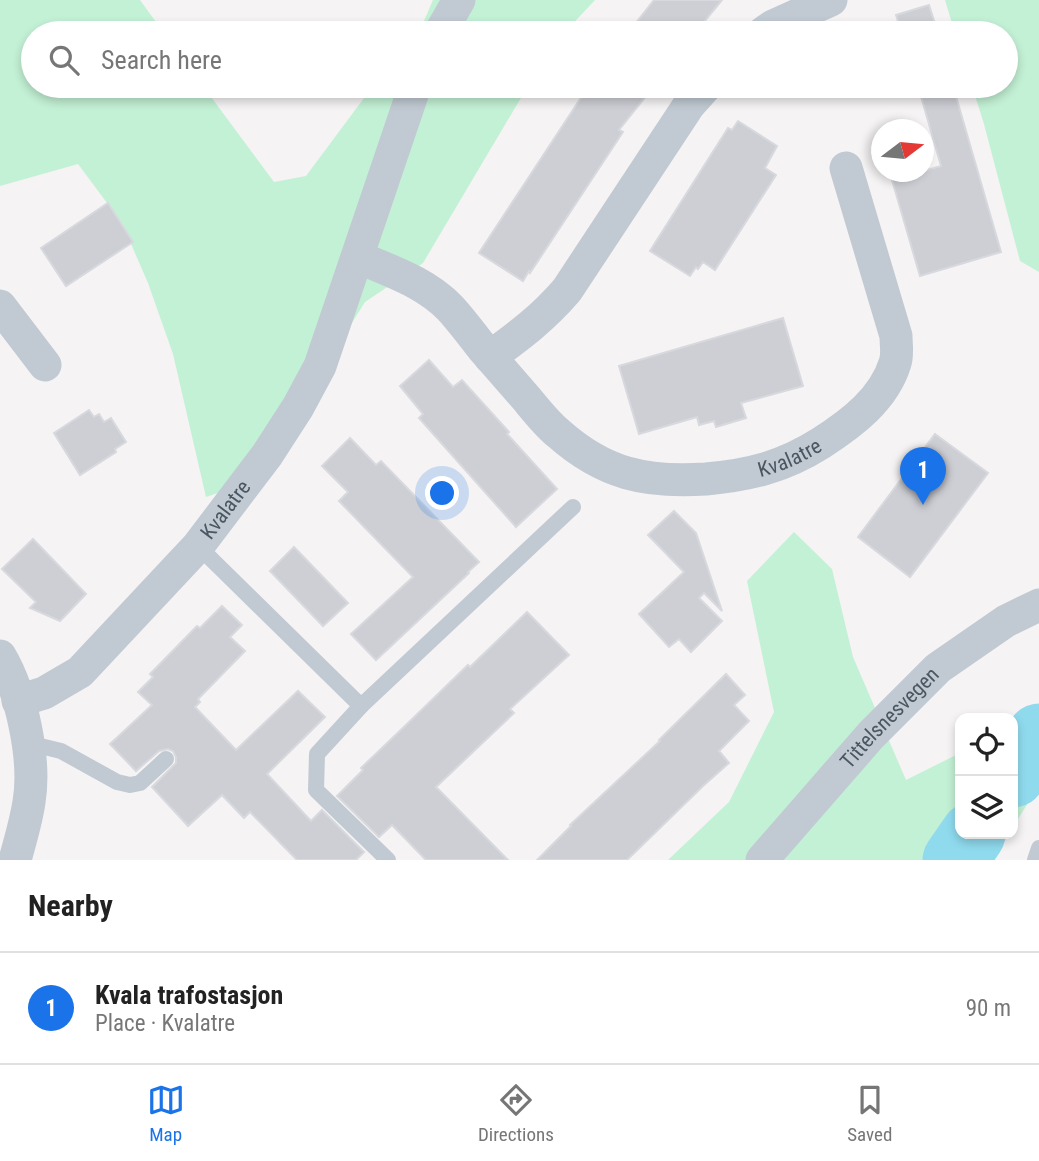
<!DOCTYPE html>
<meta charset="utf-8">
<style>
:root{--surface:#fff;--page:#f2f2f2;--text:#222;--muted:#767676;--line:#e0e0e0;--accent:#1a73e8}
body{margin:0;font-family:"Roboto Condensed",sans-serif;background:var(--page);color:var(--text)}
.controls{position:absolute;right:21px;bottom:21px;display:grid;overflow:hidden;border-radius:14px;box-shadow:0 4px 10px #0003}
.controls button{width:63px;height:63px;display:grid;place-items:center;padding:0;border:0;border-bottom:2px solid var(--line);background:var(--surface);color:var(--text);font:35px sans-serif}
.compass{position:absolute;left:871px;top:119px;width:63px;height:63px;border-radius:50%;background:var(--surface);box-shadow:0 4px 10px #0003;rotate:74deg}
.you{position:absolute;left:443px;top:494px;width:24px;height:24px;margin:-18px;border:5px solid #fff;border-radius:50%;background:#1a73e8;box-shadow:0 0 0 10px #1a73e833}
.badge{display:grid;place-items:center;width:46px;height:46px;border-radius:50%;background:var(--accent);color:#fff;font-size:23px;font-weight:700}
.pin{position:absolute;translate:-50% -58px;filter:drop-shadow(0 2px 4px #0008)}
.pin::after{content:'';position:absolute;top:37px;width:24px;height:21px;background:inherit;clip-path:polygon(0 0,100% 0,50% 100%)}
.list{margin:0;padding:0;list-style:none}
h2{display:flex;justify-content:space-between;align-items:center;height:91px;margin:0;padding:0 28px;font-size:30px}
h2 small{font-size:23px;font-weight:400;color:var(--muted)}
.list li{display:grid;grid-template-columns:46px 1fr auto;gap:21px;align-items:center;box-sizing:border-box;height:112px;padding:0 28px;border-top:2px solid var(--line)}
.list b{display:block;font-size:26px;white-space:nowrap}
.list p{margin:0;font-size:23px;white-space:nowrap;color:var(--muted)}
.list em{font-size:23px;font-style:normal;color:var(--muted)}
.icon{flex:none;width:38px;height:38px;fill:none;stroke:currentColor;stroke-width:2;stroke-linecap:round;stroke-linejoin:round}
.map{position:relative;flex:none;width:1039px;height:860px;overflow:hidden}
.search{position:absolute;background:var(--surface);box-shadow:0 4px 10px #0003;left:21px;right:21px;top:21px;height:77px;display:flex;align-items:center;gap:18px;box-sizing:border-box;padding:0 24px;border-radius:38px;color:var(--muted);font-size:26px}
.sheet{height:203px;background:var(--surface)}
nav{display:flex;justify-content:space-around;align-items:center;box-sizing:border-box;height:98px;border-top:2px solid var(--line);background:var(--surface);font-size:19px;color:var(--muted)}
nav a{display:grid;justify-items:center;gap:4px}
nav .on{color:var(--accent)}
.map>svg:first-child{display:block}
.green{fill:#c3f1d5}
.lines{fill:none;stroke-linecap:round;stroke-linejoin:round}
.river{stroke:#90daee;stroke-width:65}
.building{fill:#cdcfd5;stroke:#d7d9de;stroke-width:2}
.service{stroke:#c1cad2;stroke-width:16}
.minor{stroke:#c1cad2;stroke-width:33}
.labels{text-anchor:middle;stroke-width:6;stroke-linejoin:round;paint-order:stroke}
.street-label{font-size:21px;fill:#4a5661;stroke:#fff}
</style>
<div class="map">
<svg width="1039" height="860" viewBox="0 0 1039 860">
<rect width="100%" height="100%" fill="#f5f3f3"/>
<g class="green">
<polygon points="0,0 140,0 164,33 33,33 33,86 203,86 274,182 306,176 373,86 528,86 423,263 365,302 303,401 238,486 206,497 173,354 148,283 122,223 78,164 0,186"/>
<polygon points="433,0 595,0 564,33 414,33 424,21"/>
<polygon points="945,0 1039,0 1039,272 1020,261 984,124 972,86 1006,86 1006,33 955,33"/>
<polygon points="794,532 832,569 853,657 906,780 960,753 960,834 1009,834 993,860 668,860 729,802 774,712 747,581"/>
<polygon points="1039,713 1039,785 1013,827 1013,725"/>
</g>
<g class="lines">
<g class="river">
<polyline points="1013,775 1039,736"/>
<polyline points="955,860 973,834"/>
</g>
</g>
<g class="building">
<polygon points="654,0 722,0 695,33 628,33"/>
<polygon points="929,5 938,33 902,33 896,15"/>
<polygon points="587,86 654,86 619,130 623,132 530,273 529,271 523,281 479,253 588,87"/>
<polygon points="918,86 953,86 1001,252 920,276 892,180 941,166"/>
<polygon points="738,121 777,146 765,168 776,175 715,270 703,262 698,269 696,267 690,276 650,251 728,128 732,130"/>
<polygon points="108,203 133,242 66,286 41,248"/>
<polygon points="783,318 803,386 741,403 746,418 716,427 714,421 699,425 697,417 639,434 619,366"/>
<polygon points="429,360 453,387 462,380 509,432 507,434 557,489 516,527 419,418 423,414 400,386"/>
<polygon points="89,410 94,417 99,414 104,422 111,418 126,442 115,449 116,452 80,475 54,433"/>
<polygon points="935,434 988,473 910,577 858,537"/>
<polygon points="350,438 376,465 381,461 479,562 468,572 469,573 376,660 351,634 413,577 339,501 348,492 322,466"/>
<polygon points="674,511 696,533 722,611 704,593 699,598 722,621 691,652 679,639 669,647 639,614 684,572 648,535"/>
<polygon points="33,539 86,594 60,621 30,608 36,602 2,569"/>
<polygon points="294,547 348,603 323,626 270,571"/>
<polygon points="222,606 242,625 230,637 245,651 198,699 200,702 195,707 236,750 298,691 325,717 267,774 311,821 322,810 364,852 356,860 297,860 250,812 244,818 222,795 188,826 152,787 176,763 176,757 173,751 168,749 159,751 136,771 110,744 152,705 138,692 153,677 150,674 197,626 200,628"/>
<polygon points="527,612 569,655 510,709 514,713 436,787 508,860 426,860 392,825 379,837 337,796 363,770 361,768 407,724 468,665 470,667"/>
<polygon points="726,674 745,695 734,705 749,721 719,751 729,763 703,786 627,860 537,860 571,826 570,825 660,741 659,740"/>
</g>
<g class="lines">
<g class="service">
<polyline points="198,546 361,706"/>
<polyline points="28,743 61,751 117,782 130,785 140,783 166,759"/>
<polyline points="388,860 316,790 317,754 361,706 573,507"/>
<polyline points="1035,860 1039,848"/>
</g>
<g class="minor">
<polyline points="440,33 459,0"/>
<polyline points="763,33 773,26 831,0"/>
<path id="s1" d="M358,257C390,271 425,282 450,308C462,321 473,336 484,350C498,366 512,382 526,398C536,410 546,423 558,433C604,474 646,483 706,479C750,475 783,467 821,443C852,423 884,399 895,363C898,355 896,345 896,336L846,168"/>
<polyline points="0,306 45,365"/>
<path d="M490,357C520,335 543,318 567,290L689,105L706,86"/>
<path d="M0,656C22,693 36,760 29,802C26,822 20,841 15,860"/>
<path id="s2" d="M18,701L44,693L80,672L198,546L267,455L298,407L320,366L415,86"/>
<path id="s3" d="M762,860L871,735L938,668L1006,621L1039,605"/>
</g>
</g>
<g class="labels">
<g class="street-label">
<text dy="7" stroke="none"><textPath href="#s1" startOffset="518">Kvalatre</textPath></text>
<text dy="7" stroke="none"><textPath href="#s2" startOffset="287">Kvalatre</textPath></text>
<text dy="7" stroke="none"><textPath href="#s3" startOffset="191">Tittelsnesvegen</textPath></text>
</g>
</g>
</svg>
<div class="controls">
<button><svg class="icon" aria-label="locate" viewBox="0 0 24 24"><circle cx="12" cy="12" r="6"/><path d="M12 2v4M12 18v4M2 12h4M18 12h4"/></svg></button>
<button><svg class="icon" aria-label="layers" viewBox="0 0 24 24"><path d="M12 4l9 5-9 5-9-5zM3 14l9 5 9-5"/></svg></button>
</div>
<svg class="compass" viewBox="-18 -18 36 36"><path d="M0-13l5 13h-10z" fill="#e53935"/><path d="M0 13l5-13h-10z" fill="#767676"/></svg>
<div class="you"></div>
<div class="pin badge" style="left:923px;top:505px">1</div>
<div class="search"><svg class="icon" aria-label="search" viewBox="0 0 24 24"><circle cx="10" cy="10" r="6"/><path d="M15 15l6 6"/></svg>Search here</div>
</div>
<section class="sheet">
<h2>Nearby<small></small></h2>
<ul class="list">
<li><span class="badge">1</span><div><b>Kvala trafostasjon</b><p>Place · Kvalatre</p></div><em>90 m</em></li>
</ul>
</section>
<nav>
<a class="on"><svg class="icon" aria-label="map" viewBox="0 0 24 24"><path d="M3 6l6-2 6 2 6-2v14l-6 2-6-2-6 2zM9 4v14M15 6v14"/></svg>Map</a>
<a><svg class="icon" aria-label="directions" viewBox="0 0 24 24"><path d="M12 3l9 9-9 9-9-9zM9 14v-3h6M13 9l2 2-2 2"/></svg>Directions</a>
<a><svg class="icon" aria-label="saved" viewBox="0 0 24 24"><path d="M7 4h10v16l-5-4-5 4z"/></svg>Saved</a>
</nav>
